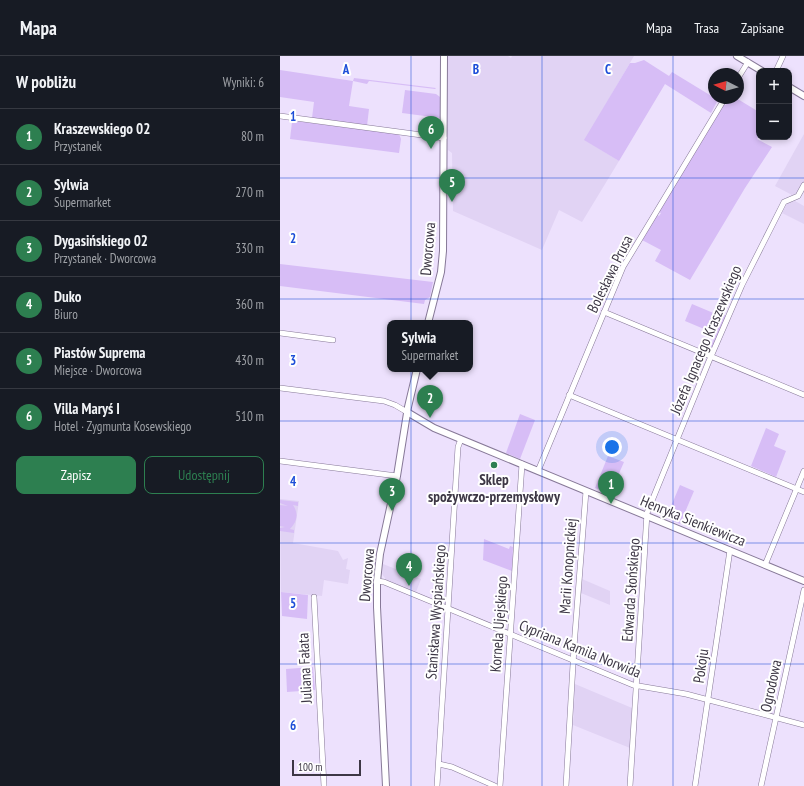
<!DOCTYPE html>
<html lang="pl">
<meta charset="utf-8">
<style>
:root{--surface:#171b24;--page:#20242c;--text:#f1f3f6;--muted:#9ea1a6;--line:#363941;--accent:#2d7f50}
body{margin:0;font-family:"PT Sans Narrow",sans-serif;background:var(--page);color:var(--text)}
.controls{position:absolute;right:12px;top:12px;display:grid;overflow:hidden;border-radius:8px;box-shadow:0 2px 6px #0003}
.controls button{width:36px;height:36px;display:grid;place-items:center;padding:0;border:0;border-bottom:1px solid var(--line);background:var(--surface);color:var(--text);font:20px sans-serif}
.compass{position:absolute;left:428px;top:12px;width:36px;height:36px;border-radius:50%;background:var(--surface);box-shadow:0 2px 6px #0003;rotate:276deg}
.scale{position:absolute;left:12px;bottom:10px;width:69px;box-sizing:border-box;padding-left:4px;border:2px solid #3d3745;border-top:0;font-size:11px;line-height:14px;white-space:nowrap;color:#3d3745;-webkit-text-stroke:3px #fff;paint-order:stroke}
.you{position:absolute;left:332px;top:391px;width:14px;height:14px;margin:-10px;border:3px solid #fff;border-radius:50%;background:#1a73e8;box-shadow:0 0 0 6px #1a73e833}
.badge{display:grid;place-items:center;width:26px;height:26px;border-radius:50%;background:var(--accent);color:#fff;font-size:13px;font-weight:700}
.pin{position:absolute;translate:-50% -33px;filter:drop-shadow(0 1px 2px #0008)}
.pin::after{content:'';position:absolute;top:21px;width:14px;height:12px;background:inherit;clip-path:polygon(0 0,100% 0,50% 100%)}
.popup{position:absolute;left:107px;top:264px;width:86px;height:52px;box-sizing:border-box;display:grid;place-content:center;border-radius:8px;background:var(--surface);filter:drop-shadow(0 1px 3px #0005);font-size:13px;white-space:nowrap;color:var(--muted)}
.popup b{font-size:15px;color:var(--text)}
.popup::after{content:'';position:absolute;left:50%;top:100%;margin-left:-8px;border:8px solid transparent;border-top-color:var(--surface)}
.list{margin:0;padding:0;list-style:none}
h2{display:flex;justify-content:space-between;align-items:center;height:52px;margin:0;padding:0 16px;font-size:17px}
h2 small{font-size:13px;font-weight:400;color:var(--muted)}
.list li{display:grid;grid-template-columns:26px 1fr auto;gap:12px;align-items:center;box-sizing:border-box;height:56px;padding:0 16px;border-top:1px solid var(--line)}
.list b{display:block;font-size:15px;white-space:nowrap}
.list p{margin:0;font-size:13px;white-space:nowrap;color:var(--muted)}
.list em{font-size:13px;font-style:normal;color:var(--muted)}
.actions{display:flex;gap:8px;padding:12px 16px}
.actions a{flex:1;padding:9px 0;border:1px solid var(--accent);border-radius:8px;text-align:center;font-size:14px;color:var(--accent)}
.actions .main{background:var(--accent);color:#fff}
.map{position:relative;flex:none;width:524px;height:730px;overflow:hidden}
header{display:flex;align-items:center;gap:24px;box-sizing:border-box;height:56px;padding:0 20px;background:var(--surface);border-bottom:1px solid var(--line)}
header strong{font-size:19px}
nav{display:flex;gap:22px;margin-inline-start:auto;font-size:14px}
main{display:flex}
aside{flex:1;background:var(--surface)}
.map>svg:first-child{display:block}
.built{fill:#e1d3f4}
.green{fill:#d7bdf6}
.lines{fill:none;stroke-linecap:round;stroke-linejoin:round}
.minor-casing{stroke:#877998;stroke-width:6}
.tertiary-casing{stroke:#877998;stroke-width:8}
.minor{stroke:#fff;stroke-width:5}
.tertiary{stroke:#fff;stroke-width:6}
.grid{fill:none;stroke:#1d4ed8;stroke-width:1;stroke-opacity:0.55}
.poi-dot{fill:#2d7f50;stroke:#fff;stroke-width:1.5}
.labels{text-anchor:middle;stroke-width:4;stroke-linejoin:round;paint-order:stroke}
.street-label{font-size:15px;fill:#3d3745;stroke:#fff}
.poi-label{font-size:15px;font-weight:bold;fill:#3d3745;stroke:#fff}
.grid-label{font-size:13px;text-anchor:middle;font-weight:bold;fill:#1d4ed8;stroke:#fff;stroke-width:4;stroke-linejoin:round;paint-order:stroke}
</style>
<header>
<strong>Mapa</strong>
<nav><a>Mapa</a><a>Trasa</a><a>Zapisane</a></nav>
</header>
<main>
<aside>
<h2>W pobliżu<small>Wyniki: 6</small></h2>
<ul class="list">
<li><span class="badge">1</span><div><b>Kraszewskiego 02</b><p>Przystanek</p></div><em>80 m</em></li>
<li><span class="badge">2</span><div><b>Sylwia</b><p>Supermarket</p></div><em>270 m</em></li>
<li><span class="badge">3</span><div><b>Dygasińskiego 02</b><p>Przystanek · Dworcowa</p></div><em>330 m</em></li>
<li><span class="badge">4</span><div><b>Duko</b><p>Biuro</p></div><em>360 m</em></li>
<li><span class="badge">5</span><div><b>Piastów Suprema</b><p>Miejsce · Dworcowa</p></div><em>430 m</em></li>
<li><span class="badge">6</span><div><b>Villa Maryś I</b><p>Hotel · Zygmunta Kosewskiego</p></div><em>510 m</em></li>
</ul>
<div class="actions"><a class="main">Zapisz</a><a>Udostępnij</a></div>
</aside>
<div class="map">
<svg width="524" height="730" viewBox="0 0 524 730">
<rect width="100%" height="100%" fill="#ede1fd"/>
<g class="built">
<polygon points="168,0 228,0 231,2 232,0 354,0 305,84 339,105 302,166 279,154 262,194 173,155 172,97 168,94"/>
<polygon points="524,78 524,126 518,137 512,139 495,130"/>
<polygon points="515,145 524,150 524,168 502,157 507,147"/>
<polygon points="0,443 19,445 13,487 58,495 63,504 68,502 66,513 70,514 68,528 44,524 42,540 1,536"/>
<polygon points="103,508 141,523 136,536 131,534 130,535 107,525 102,518"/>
<polygon points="302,523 330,535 330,549 301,537"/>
<polygon points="295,628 352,652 350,692 293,669"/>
</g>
<g class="green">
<polygon points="364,4 389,20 392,16 438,44 431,57 385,28 339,105 304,84 350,7 355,7"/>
<polygon points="0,14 73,25 74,22 156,32 155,33 89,25 87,28 73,25 69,50 89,53 87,70 32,62 34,46 0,41"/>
<polygon points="125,34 156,38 160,41 160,62 122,57"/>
<polygon points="447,42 456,42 479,56 479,80 477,83 492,91 465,132 410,224 375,205 381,194 362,184 358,190 377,159 379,160 381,157 379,156 443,48 446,49 448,45"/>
<polygon points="15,65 119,78 121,83 119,97 10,83 12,66"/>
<polygon points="0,208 153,226 150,241 145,244 144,248 0,230"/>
<polygon points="412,248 443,261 444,259 446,260 432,295 428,296 419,293 426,294 430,292 436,278 405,265"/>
<polygon points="240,358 255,364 240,403 226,397"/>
<polygon points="486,372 499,378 494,390 506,395 496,421 471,410"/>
<polygon points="328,400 344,406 330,438 315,432"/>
<polygon points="400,429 414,435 400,468 386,462"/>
<path d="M0,444L18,446V450L13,449C19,458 17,466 10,473L14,474V477L0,475V472L5,471L0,470V449L8,450L0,447Z"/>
<polygon points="204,483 229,493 230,490 233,491 232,515 203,504"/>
<polygon points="1,536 28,539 27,563 2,560"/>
<polygon points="33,611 35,634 7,636 6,613"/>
</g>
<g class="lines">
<defs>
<g id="minor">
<polyline points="496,15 503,0"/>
<polyline points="458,22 468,6"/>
<polyline points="0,60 164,82"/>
<polyline points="324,256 524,339"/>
<polyline points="0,277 53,284"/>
<polyline points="0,332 104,345 115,349 127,356"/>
<polyline points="289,339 524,436"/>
<polyline points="0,405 117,420"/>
<polyline points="258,415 343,211 445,42"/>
<polyline points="485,509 524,415"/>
<polyline points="97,525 104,526 353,629 406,638 524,669"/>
<polyline points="34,541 44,730"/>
<polyline points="159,708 172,711 215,730"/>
<polyline points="157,730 178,391 181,383"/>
<polyline points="220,730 242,408"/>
<polyline points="286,730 294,591 306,435"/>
<polyline points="350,730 367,457 429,305 462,229 504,146 518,140 524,129"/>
<polyline points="415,730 450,494"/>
<polyline points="481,730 524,534"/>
</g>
<g id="tertiary">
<polyline points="457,0 482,15"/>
<polyline points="509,31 524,40"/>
<polyline points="148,267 161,216 163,195 164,0"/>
<polyline points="127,356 154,372 524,525"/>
<polyline points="106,730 97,551 97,525 100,498 117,420 128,351 137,313"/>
</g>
</defs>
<use href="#minor" class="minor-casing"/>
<use href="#tertiary" class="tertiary-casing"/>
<use href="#minor" class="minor"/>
<use href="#tertiary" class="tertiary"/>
</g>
<path class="grid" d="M131,0V730M262,0V730M393,0V730M0,122H524M0,243H524M0,365H524M0,487H524M0,608H524"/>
<circle class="poi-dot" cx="214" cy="409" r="4"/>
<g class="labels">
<g class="street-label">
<text transform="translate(148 193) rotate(-85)" y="5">Dworcowa</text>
<text transform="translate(330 218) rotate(-64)" y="5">Bolesława Prusa</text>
<text transform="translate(426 284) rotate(-67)" y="5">Józefa Ignacego Kraszewskiego</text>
<text transform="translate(413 465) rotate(22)" y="5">Henryka Sienkiewicza</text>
<text transform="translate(288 510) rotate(-86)" y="5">Marii Konopnickiej</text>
<text transform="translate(87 519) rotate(-85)" y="5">Dworcowa</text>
<text transform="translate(351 534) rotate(-86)" y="5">Edwarda Słońskiego</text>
<text transform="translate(156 556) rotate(-86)" y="5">Stanisława Wyspiańskiego</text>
<text transform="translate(219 568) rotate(-86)" y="5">Kornela Ujejskiego</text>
<text transform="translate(300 593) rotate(22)" y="5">Cypriana Kamila Norwida</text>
<text transform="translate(421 610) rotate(-82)" y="5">Pokoju</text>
<text transform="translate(25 612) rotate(-93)" y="5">Juliana Fałata</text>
<text transform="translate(491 630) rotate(-78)" y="5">Ogrodowa</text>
</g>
<g class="poi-label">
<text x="214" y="429">Sklep<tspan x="214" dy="17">spożywczo-przemysłowy</tspan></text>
</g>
</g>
<g class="grid-label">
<text x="66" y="18">A</text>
<text x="196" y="18">B</text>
<text x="328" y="18">C</text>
<text x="13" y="65">1</text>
<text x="13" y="187">2</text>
<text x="13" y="309">3</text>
<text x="13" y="430">4</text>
<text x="13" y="552">5</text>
<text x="13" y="674">6</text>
</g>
</svg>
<div class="controls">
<button>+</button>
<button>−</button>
</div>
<svg class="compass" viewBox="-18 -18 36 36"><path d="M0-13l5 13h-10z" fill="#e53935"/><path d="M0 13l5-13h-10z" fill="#9ea1a6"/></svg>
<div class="scale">100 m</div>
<div class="you"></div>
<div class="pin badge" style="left:331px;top:448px">1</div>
<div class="pin badge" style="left:150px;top:362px">2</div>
<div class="popup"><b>Sylwia</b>Supermarket</div>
<div class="pin badge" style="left:112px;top:455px">3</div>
<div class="pin badge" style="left:129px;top:530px">4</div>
<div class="pin badge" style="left:172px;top:146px">5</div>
<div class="pin badge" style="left:151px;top:93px">6</div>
</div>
</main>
